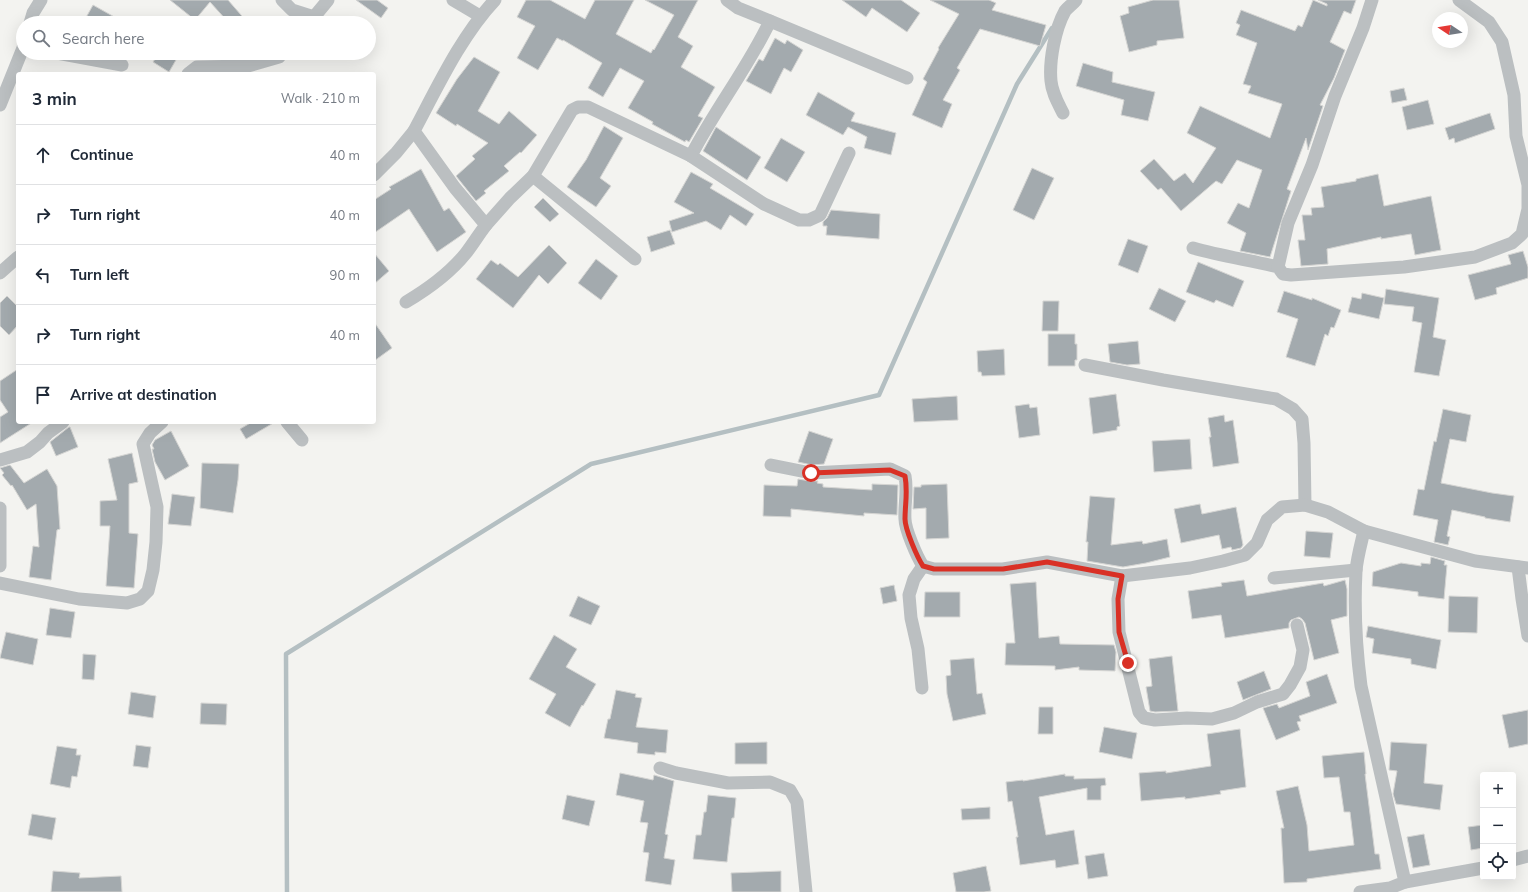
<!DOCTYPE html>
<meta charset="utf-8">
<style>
:root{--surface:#fff;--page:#f2f2f3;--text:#1f2937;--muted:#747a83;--line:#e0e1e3}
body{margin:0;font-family:Mulish,sans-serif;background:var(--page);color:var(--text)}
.controls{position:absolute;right:12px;bottom:12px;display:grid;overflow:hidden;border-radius:4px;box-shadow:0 4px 16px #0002}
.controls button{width:36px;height:36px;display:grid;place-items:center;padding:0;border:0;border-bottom:1px solid var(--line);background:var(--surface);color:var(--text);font:20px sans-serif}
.compass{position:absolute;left:1432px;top:12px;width:36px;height:36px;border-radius:50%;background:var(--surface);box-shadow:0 4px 16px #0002;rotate:282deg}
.stop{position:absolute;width:12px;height:12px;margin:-9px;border:3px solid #d93025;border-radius:50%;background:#fff}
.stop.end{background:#d93025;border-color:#fff;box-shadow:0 1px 4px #0008}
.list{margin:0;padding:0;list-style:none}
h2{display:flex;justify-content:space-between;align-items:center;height:52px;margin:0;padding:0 16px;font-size:17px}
h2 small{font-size:13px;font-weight:400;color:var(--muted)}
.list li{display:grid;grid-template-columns:26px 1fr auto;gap:12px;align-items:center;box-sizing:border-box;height:60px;padding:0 16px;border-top:1px solid var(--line)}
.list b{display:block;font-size:15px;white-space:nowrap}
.list em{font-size:13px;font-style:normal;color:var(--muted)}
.icon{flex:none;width:22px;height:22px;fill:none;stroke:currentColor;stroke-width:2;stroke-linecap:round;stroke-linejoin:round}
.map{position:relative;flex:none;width:1528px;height:892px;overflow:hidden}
.search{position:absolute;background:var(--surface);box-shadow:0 4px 16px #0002;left:16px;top:16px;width:360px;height:44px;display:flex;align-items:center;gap:10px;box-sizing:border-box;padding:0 14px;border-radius:22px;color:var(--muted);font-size:15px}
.panel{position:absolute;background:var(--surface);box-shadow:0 4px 16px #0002;left:16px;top:72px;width:360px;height:352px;border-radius:4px}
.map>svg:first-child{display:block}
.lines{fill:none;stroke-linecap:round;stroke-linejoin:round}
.stream{stroke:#b4bfc2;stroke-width:4.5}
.building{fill:#a3aaae;stroke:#d5d5d3}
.street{stroke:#bbbfc1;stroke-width:13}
.route{stroke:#d93025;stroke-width:5}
</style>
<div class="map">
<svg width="1528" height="892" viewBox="0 0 1528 892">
<rect width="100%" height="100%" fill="#f3f3f0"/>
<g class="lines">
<polyline class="stream" points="287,892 286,654 591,464 879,395 1017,84 1052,28"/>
</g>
<g class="building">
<polygon points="170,0 228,0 248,23 229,23 210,2 195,20"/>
<polygon points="356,0 377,0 388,8 381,18"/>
<polygon points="526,0 550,0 585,19 595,0 634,0 616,34 651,53 653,49 654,50 674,15 645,0 698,0 678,37 693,46 681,67 715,87 698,116 703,118 689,142 686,140 685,142 652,124 653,122 628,108 644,81 620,68 603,97 588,88 602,63 563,40 563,41 557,38 538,70 517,58 535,26 517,17"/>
<polygon points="842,0 901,0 920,13 907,32 872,8 866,17"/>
<polygon points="930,0 989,0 996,3 992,10 1046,25 1040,46 980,29 957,68 960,70 943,100 952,104 942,128 912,115 927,82 923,79 939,49 938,48 959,14"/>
<polygon points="1153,0 1179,0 1184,38 1157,41 1157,45 1129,52 1120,16 1129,13 1128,7"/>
<polygon points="1313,0 1327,6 1327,4 1318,0 1356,0 1351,14 1344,11 1330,42 1345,50 1334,78 1320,105 1323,106 1308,150 1306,138 1287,189 1291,191 1270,257 1240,251 1246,233 1227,223 1238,203 1249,208 1262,170 1237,160 1222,184 1216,181 1181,211 1161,188 1158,190 1140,171 1154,159 1174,181 1185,173 1193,183 1216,148 1187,133 1200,106 1270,138 1282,104 1248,93 1251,86 1243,84 1257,43 1236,35 1240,25 1236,23 1241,10 1295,31 1298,25 1302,27"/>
<polygon points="93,5 125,23 83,23"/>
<polygon points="775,38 785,44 787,40 803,50 791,72 784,68 771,94 746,81 759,59 763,61"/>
<polygon points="159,53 180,53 169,72 153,62"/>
<polygon points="474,57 500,72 478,111 499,124 509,111 537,135 521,153 520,152 504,166 509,171 484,191 486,193 476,201 456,176 475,159 472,156 488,143 457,124 456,126 436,113 457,79"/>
<polygon points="1083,63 1113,72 1112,82 1155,92 1148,121 1121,115 1124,100 1076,86"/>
<polygon points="1404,88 1407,100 1392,103 1390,91"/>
<polygon points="818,92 855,113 851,121 896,133 891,155 864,148 867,137 848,127 843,135 806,115"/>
<polygon points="1428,100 1434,124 1407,130 1402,107"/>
<polygon points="1490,113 1495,129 1455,143 1454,138 1449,140 1445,128"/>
<polygon points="604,126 623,138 600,178 611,186 596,207 567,187 586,160"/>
<polygon points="716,127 761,157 747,180 703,151"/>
<polygon points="781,138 805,152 787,182 764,168"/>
<polygon points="1032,168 1054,178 1034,220 1013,210"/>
<polygon points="421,169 444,211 449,208 466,232 437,252 409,209 374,233 374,200 391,189 389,187"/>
<polygon points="691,172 713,184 710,188 754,214 746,226 730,215 721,230 706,221 672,232 669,221 694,213 674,202"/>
<polygon points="1378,174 1384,206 1431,196 1441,250 1415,255 1411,234 1381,239 1381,237 1327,249 1328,264 1301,266 1298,240 1305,240 1302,215 1312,215 1311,208 1324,207 1321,187 1356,181 1356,179"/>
<polygon points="543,198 559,214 550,222 534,207"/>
<polygon points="831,210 880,214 879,239 826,235 827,226 823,226 823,222 827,218"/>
<polygon points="670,230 675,244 651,252 647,237"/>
<polygon points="1128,239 1148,246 1138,273 1118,265"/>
<polygon points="549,245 567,263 548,284 539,275 513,308 476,279 491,260 498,265 500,263 518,277"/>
<polygon points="1523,251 1528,267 1528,278 1496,288 1497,294 1475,300 1468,275 1511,264 1508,255"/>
<polygon points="374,253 389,271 374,284"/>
<polygon points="596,259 618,276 601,300 578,283"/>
<polygon points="1198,262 1244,281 1233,307 1216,300 1214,303 1186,292"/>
<polygon points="1159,288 1186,301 1175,322 1149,309"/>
<polygon points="1386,289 1439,298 1433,337 1446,340 1439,376 1414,372 1422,323 1412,321 1414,307 1384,304"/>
<polygon points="1284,291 1312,300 1312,298 1341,310 1334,328 1331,327 1328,336 1325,334 1315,366 1286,357 1298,319 1277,312"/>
<polygon points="1362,293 1384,298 1379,319 1348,312 1352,297 1361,299"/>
<polygon points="7,296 18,307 18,325 9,335 0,326 0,303"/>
<polygon points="1043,301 1059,301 1058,331 1042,331"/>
<polygon points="374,322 392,348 374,361"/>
<polygon points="1048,334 1075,334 1075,344 1077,344 1077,360 1075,360 1075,366 1048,366"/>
<polygon points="1138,341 1140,364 1127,365 1110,362 1108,344"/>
<polygon points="1004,349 1005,375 982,376 981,372 978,372 977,351"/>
<polygon points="18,369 18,422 33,422 0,443 0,417 8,412 0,400 0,381"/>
<polygon points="1116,394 1120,426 1117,427 1117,430 1093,434 1089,398"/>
<polygon points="957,396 958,420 914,422 912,399"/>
<polygon points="1029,404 1030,408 1037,407 1040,435 1019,438 1015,406"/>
<polygon points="1443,409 1471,415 1466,442 1450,439 1441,483 1492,493 1514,496 1510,522 1485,518 1485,517 1452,510 1447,536 1450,537 1448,545 1434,542 1438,520 1413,515 1418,489 1424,490 1434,441 1436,442"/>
<polygon points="1224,415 1225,422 1233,420 1239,463 1213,467 1209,437 1211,437 1208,418"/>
<polygon points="252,422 275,422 246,439 240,429"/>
<polygon points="69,427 70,427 78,447 56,456 50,442"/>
<polygon points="171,431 189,466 165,480 155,462 152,449 154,449 152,445 155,440"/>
<polygon points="809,431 833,439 824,464 812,465 798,462"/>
<polygon points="1190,439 1192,469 1154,472 1152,441"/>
<polygon points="132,453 138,482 129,484 129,533 138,534 134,588 106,586 110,526 100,526 100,501 117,500 108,459"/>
<polygon points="202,463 239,464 238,480 233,513 200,508"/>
<polygon points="10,465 24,483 47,469 57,486 60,529 57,530 51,580 29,577 33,546 39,547 36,504 27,510 12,485 11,486 2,475 4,473 0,468"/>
<polygon points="798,479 810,481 818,481 817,483 823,484 823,487 872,490 872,484 898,485 897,515 864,513 864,516 791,509 791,517 763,516 764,485 797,486"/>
<polygon points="947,484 949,538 926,539 926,508 913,509 914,487 921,487 921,485"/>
<polygon points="172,494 195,497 191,526 168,524"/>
<polygon points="1090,496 1115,498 1111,545 1142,541 1143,544 1167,539 1170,557 1146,563 1123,567 1087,561 1088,542 1086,542"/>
<polygon points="1200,504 1202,514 1236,507 1243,545 1241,548 1232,550 1231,547 1222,549 1219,535 1181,543 1174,509"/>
<polygon points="1306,531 1333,533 1330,558 1304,556"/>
<polygon points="1431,557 1445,561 1444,565 1447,565 1444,599 1418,596 1418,592 1372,586 1373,572 1401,563 1421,566 1421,563 1430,564"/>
<polygon points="1244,580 1247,596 1323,583 1324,586 1345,580 1347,589 1347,616 1331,620 1339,653 1314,660 1305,623 1302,619 1299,617 1291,620 1289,623 1289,628 1225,638 1221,615 1192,619 1188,591 1222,586 1221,583"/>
<polygon points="1036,582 1039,638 1059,636 1060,644 1114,645 1116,652 1115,671 1079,670 1079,667 1055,670 1055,666 1005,665 1006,643 1015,643 1010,584"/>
<polygon points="894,585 897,601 883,604 880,588"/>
<polygon points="925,592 960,592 960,617 924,617"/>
<polygon points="578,596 600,606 591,625 569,616"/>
<polygon points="1449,596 1478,597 1477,633 1448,632"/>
<polygon points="50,608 75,612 71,638 46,635"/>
<polygon points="1368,626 1441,640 1436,669 1411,664 1411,659 1372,653 1374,639 1366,637"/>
<polygon points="6,632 38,639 33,665 0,658"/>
<polygon points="554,635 577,649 566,667 596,684 583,706 582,705 570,727 545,713 556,694 529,679"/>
<polygon points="83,654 96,655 94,680 82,679"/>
<polygon points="1172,656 1178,711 1155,712 1150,711 1146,687 1152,686 1149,659"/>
<polygon points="974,658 977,694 982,693 986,714 953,721 947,694 946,676 951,675 950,660"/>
<polygon points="1264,671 1271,689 1243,700 1237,682"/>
<polygon points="1327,674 1337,703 1299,716 1301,721 1297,722 1300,730 1276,740 1263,708 1277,704 1279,708 1310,696 1306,682"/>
<polygon points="616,690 636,694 635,697 642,698 636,727 668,730 666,753 655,752 655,755 637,753 638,743 604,738 608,719 610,719"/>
<polygon points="131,692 156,696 153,718 128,714"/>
<polygon points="201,703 227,704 226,725 200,724"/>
<polygon points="1039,707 1053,707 1053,734 1038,734"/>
<polygon points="1528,710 1528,744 1509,748 1502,715"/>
<polygon points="1104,727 1137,733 1132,759 1099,752"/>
<polygon points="1240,729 1246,787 1220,791 1221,794 1185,799 1185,797 1141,801 1139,773 1166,771 1166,773 1211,766 1207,734"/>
<polygon points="767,742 767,764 735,764 735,743"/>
<polygon points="1391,742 1427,744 1424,783 1443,785 1440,810 1396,804 1393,794 1397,771 1389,770"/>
<polygon points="136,745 151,747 148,768 133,766"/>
<polygon points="57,746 77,749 76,755 81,755 77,777 72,776 70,788 50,784"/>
<polygon points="1364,752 1366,774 1365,774 1375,854 1379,854 1381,869 1307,879 1307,882 1284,883 1281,828 1284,828 1276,791 1298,786 1307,825 1309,851 1354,845 1350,812 1344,812 1339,777 1324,778 1322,756"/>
<polygon points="620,773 653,780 654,775 674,781 665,834 668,835 664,858 675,860 671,885 645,881 649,853 643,852 648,823 640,822 644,801 616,795"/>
<polygon points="1065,774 1065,776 1074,776 1074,779 1105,778 1106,785 1101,786 1101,800 1087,800 1087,788 1039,797 1046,835 1074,830 1079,864 1056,868 1055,860 1020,865 1016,837 1018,837 1012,801 1008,802 1006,782 1023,780 1023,781"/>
<polygon points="567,795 595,801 589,826 562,819"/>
<polygon points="708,795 736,798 734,818 732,818 727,862 693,859 696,835 701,835 704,812 706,812"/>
<polygon points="990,807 990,819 962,820 961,809"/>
<polygon points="32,814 56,818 52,840 28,835"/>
<polygon points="1483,825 1483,848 1471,850 1468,827"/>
<polygon points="1424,834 1430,865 1413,868 1407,837"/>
<polygon points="1104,853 1108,876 1088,879 1085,856"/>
<polygon points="986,866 991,891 984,892 956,892 953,873"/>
<polygon points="53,871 80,873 79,878 121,876 122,892 51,892"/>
<polygon points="781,871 781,892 732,892 731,873"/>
</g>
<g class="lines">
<g class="street">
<polyline points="282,0 292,10 314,17"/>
<polyline points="453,0 480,16"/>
<path d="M727,0L738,8L770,21C748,68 715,109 691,156L764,204L799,220H809L820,215L849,153"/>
<polyline points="770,21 907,78"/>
<polyline points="30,23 33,13 41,0"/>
<polyline points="309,23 328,0"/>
<polyline points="57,53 122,65"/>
<polyline points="188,74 197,67 248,66 279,57 282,53"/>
<polyline points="0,105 23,48"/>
<path d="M1063,113C1058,103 1052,93 1051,81C1049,61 1055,29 1065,11C1068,7 1073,4 1076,0"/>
<polyline points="374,175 396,153 414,131"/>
<polyline points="533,176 635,259"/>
<polyline points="486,225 510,198 533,176 572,110 578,107 588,107 691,156"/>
<path d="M1193,248C1221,256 1249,260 1278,267L1283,274L1291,275L1404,267L1475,257L1512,243L1522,234L1528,209V185L1516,136L1514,95L1502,42L1489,22L1459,0"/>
<polyline points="1278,267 1288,223 1312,165 1335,96 1363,28 1372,0"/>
<polyline points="0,273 18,257"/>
<path d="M406,302C428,289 450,273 466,253C473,244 479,234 486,225L455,188L414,131C437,88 461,36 495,0"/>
<polyline points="1085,365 1163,380 1276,399 1293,409 1302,419 1304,443 1305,505"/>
<polyline points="287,422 302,440"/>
<polyline points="0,460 27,452 40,442 48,433 63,422"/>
<path d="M771,465L811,473L890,469L905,476C908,492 904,504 905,519C905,529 917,557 923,566L934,569H1003L1047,562L1122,576L1190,568L1223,561L1245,555L1257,543L1267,520L1282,507L1305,505L1328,512L1364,531"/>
<polyline points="0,508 0,566"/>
<polyline points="1518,567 1522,599 1528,636"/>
<polyline points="1122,576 1118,599 1119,632 1139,712 1144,718 1155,720 1187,718 1212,719 1234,713 1257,702 1283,694 1290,685 1300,667 1303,650 1297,625"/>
<polyline points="1274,578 1356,570"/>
<polyline points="0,583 79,599 127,603 140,599 148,591 153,570 156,542 157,507 143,444 150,433 162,422"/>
<polyline points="922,688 918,649 911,618 909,595 914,579 923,566"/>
<polyline points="660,768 676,773 728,783 770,782 790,790 797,802 806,892"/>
<polyline points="1513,860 1528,856"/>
<polyline points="1405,882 1483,868"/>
<path d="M1360,892L1390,888L1405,882L1361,686C1356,648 1354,609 1356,571C1357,558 1361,544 1364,531L1475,561L1528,568"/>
</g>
</g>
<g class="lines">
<path class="route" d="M811,473L890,470L905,476C908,492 905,504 905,519C905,529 917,557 923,566L934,569H1003L1047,562L1122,576L1118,599L1119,632L1128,663"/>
</g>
</svg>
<div class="controls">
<button>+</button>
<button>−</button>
<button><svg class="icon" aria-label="locate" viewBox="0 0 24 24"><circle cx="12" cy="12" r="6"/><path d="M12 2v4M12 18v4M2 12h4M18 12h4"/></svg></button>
</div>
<svg class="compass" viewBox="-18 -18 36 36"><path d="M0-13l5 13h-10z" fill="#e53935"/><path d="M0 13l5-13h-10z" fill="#747a83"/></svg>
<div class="stop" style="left:811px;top:473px"></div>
<div class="stop end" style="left:1128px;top:663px"></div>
<div class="search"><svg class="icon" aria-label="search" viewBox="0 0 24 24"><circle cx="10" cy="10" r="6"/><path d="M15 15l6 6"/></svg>Search here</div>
<section class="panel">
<h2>3 min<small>Walk · 210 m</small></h2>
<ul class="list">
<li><svg class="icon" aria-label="ahead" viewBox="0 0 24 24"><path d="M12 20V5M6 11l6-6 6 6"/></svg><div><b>Continue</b></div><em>40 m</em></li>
<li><svg class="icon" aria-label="right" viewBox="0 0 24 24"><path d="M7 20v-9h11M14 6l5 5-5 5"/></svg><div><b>Turn right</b></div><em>40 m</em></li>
<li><svg class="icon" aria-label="left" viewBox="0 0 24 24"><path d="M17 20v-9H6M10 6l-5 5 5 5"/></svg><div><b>Turn left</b></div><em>90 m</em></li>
<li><svg class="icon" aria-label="right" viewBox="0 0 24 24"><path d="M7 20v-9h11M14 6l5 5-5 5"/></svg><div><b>Turn right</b></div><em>40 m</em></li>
<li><svg class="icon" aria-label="arrive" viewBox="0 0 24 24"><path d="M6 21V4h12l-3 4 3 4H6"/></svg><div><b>Arrive at destination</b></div></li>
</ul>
</section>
</div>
